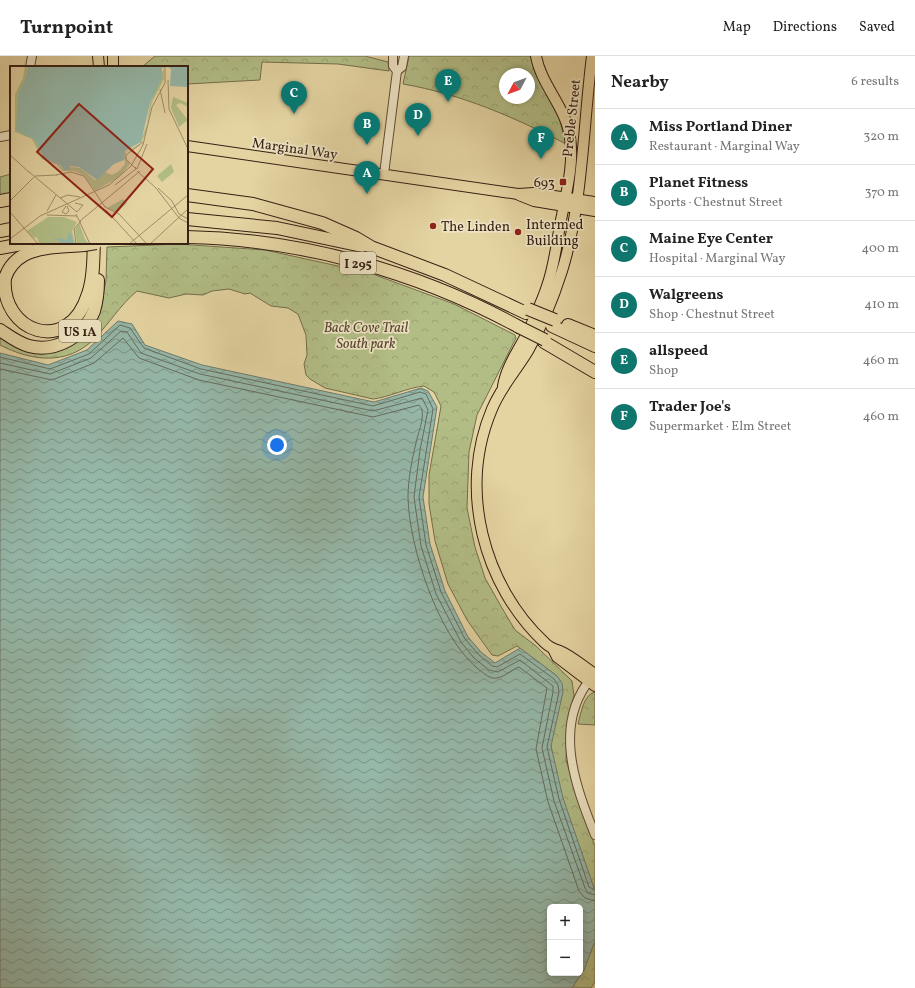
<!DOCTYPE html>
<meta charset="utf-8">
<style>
:root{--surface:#fff;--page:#f6f6f6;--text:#222;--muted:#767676;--line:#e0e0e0;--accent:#0f766e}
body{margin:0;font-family:Vollkorn,serif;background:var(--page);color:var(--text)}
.controls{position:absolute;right:12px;bottom:12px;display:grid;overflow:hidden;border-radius:6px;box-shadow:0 2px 6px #0003}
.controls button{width:36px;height:36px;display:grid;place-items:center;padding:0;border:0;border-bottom:1px solid var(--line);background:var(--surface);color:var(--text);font:20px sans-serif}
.compass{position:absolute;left:499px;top:12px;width:36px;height:36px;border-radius:50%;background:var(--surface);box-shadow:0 2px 6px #0003;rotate:229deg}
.you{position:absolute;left:277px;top:389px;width:14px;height:14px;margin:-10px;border:3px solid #fff;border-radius:50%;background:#1a73e8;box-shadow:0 0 0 6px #1a73e833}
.badge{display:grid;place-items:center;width:26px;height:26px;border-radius:50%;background:var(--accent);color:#fff;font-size:13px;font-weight:700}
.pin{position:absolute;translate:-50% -33px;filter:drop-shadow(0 1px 2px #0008)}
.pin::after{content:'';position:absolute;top:21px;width:14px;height:12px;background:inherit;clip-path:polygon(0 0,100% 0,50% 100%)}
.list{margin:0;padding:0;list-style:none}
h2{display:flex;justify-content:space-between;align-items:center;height:52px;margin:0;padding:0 16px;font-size:17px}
h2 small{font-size:13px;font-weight:400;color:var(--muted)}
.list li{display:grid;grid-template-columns:26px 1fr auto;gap:12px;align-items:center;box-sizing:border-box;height:56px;padding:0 16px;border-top:1px solid var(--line)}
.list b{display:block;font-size:15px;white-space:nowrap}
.list p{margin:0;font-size:13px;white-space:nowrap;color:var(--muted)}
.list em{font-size:13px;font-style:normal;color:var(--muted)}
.map{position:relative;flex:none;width:595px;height:932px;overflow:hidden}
header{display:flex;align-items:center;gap:24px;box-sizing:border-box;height:56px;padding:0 20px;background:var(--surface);border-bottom:1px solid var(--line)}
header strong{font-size:19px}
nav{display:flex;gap:22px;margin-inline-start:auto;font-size:14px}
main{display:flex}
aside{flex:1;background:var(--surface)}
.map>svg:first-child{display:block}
.green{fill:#b2bd86;stroke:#746e4c}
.forest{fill:url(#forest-crowns);stroke:#746e4c;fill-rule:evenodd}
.water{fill:url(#water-waves);stroke:#6f7b6d;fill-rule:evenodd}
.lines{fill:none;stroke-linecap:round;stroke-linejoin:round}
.shore{stroke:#666c5e;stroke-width:1}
.minor-casing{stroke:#624c37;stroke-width:10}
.major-casing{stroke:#361f13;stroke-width:12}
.highway-casing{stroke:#361f13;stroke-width:14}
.minor{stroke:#ede3c3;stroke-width:8}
.major{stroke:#e4d4a2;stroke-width:10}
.highway{stroke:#e4d4a2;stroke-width:12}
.highway-bridge-casing{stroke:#361f13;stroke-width:14;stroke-linecap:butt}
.highway-bridge{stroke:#e4d4a2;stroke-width:12}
.poi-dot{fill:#8f2418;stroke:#ede3c3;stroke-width:1.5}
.labels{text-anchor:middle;stroke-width:3.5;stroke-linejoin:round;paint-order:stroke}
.shield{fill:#ede3c3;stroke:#6d5a48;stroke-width:1}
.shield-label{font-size:13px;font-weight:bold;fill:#361f13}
.street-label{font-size:14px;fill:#361f13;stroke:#ede3c3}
.poi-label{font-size:14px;fill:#361f13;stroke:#ede3c3;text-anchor:start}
.park-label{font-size:14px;font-style:italic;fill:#554630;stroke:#ede3c3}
.inset-road{fill:none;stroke:#9e8c69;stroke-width:1}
.view{fill:#8f2418;fill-opacity:0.15;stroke:#8f2418;stroke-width:2}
.inset-edge{fill:none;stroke:#361f13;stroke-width:2}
</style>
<header>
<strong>Turnpoint</strong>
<nav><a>Map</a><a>Directions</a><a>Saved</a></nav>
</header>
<main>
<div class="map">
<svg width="595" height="932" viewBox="0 0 595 932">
<defs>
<pattern id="forest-crowns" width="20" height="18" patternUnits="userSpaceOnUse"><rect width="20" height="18" fill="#b2bd86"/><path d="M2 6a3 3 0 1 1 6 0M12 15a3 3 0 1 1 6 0" fill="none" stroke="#9aa273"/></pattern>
<pattern id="water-waves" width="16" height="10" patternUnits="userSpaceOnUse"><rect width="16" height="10" fill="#95b8a9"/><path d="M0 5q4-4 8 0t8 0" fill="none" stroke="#7a9588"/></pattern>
</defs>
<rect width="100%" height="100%" fill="#e4d4a2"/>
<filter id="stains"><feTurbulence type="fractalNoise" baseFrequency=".005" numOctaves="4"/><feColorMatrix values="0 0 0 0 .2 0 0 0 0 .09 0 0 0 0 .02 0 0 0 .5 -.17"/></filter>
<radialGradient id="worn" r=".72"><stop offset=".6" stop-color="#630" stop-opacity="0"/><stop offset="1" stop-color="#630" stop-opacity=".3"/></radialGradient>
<polygon class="green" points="11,118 11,138 0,141 0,121"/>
<g class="forest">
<polygon points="155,0 365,0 388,6 389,15 338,8 262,6 260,24 187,28 187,11 142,11"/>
<path d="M409,0H532L548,37V40L559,62L566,88C514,61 461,38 403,28ZM505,18H529V42H505Z"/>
<path d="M178,188L265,194L370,217L454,248L515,279L516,282L477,359L469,396L467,452L475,491L485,522L502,552L515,574L536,590L572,625L574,640L567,674L566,704L578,744L595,790V835C579,790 554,734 551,687L562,638L557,620L517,590L498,600L492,599L467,564L448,528L435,485L429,448V419L441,350L434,336L424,330C406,332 390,341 373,343L325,332L310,323L306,319L304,308L307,299L306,279L298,258L288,252L271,250L250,237L245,238L229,233L212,235L203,239L186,238L169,242L137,235C120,249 109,268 94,283C67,310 31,305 0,289V280L18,291L74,288L84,281L100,255L106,224L107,191Z"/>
<path d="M595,636V669L578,668C581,658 583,639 595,636Z"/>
<polygon points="595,880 595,926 591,932 572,932 591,896"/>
</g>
<path class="water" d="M118,265L132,268L145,289L202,309L374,346L421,332L428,335L437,351L423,441L430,488L445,535L468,581L481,596L495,607L520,592L557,620L562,627L563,636L551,690L563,742L595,835V885L584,914L572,932H0V297L48,309L87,294ZM550,851H580V917H550Z"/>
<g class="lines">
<g class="shore">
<polyline points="0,301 50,313 89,298 120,269 130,272 144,292 201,313 373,350 420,336 426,338 433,353 419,441 426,489 441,536 465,583 478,598 492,610 497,611 520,598 554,623 558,629 559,636 547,691 559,743 589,831 595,834"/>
<polyline points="0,307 50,318 91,302 121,275 127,276 141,297 200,318 373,355 422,342 428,354 420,394 414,441 421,490 436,538 461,586 474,602 489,614 498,616 520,604 553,630 553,636 542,692 554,745 585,832 588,837 595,839"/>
<path d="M0,313L52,324L94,307L123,282L139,302L199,324L373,361L419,349C420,350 422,353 422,354C424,364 418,377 416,387C412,403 408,424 408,441C409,491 438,579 477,612C481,615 486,620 492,622C502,624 510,614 519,611L547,632L536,693L548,746L579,835L585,842L595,845"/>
</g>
<defs>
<g id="minor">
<polyline points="30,11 32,0"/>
<polyline points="397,15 402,11 404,0"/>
<polyline points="0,81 11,79"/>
<polyline points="384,118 397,15 393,10 393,0"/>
<path d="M592,621C552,668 575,729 595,779"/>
</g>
<g id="major">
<polyline points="98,0 99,11"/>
<polyline points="113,0 113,11"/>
<path d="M592,0C583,71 583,147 562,215C553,243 542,270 528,295C516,315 501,331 492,353C458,433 483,529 545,587C550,592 554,593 560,595C572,600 584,611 595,618"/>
<polyline points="187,90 518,138 534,137 595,146"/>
<polyline points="519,139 534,145 595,155"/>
<path d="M503,330C507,307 523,288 532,267C537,255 543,243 547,230C555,208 557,182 562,159C567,133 574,107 570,81C566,51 541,29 536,0"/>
<polyline points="553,593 557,601 595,630"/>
</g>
<g id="highway">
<polyline points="187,139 253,148 322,167 356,182 371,191 445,219 526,257"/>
<polyline points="0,145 11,143"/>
<polyline points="187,163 277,172 362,190"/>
<polyline points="0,175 11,173"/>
<path d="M187,181C301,183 419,216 519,271"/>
<path d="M84,189C65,191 41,190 24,199C15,204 8,213 5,222C0,275 68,302 88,238C94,222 93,204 94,187"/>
<polyline points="0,192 27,187"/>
<polyline points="568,269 595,280"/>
<polyline points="552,270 595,290"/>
<path d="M0,274C9,280 18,287 29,290C56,297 84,280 94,255C97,245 98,234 98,224"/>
<polyline points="544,286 595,316"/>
</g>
</defs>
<use href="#minor" class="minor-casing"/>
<use href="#major" class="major-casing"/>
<use href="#highway" class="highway-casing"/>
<use href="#minor" class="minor"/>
<use href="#major" class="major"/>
<use href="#highway" class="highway"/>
<defs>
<g id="highway-bridge">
<polyline points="84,189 96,187"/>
<polyline points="528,253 555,264"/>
<polyline points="519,271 545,284"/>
</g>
</defs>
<use href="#highway-bridge" class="highway-bridge-casing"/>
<use href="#highway-bridge" class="highway-bridge"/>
</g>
<g class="poi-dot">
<rect x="559" y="122" width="8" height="8" rx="2"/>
<circle cx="433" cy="170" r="4"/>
<circle cx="518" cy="176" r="4"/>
</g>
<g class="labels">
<g class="shield">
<rect x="340" y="196" width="36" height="22" rx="3"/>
<rect x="59" y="264" width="42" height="22" rx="3"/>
</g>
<g class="shield-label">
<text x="358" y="212">I 295</text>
<text x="80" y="280">US 1A</text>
</g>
<g class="street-label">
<text transform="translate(571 62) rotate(-84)" y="5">Preble Street</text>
<text transform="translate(295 92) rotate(8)" y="5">Marginal Way</text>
</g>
<g class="poi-label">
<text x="555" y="131" text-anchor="end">693</text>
<text x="526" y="173">Intermed<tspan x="526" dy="16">Building</tspan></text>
<text x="441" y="175">The Linden</text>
</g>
<g class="park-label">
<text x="366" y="276">Back Cove Trail<tspan x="366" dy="16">South park</tspan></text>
</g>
</g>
<g transform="translate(10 10)">
<rect width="178" height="178" fill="#e4d4a2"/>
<path d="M15,0H18L16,11L8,28L7,66L19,69L24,72L32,90L49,99L54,104L61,101L70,102L85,114L95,106L102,109L109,105L115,98L114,91L115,86L130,78L137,58L140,38L154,2V13L142,36L135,69L129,80L116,86V93L120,98L109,111L85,125L74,109L64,105H53L47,99L32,93L22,73L5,66V28L13,12ZM163,31L178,37V41L170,37L166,39L178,54L169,61L161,42ZM161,98L164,106L152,116L147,110ZM113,133L117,137L107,146L97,142ZM38,151H54L67,156L62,165L65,178H29L27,171L24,172L17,165ZM69,157L75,173L79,178H67L65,164Z" fill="#b2bd86"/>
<path d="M18,0H178V21L160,20L161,3L158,1L152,2V12L140,37L131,76L115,85L114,94L104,98L87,114L69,101L60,100V104H54L50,99L34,92L24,73L6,65L8,28L16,11ZM60,165L64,178H51L48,174H43L49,172L56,174Z" fill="#95b8a9"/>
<path class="inset-road" d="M158,14L159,43M150,23L155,47M159,43L178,83M0,89L20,107M125,101L127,103L137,78M18,105L67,146L73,139L65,137M127,105L146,122L169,152L178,157M46,109L61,106L74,110L95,141L109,148L137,178M105,119L126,103L116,93V89L133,76M148,122L162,135L169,148L178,153M50,132L58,129L70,131M0,135L25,110L47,109M56,140L52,146L56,148L59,145L57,140M96,144L127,178M37,145L46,129M0,146L28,178M66,148L80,178M37,149L67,150M70,155L130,105M0,173L30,150L99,119L121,100L133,79L142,41L155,17V0M66,178L64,163L71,155M119,178L178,129M140,178L178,143"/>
<path class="view" d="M69,38L143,103L102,151L27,86Z"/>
<rect width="178" height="178" class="inset-edge"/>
</g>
<rect width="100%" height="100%" filter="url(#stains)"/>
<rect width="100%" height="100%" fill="url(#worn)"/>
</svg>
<div class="controls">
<button>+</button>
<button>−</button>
</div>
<svg class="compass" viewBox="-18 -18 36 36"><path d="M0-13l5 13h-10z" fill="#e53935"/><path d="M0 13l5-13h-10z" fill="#767676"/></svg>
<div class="you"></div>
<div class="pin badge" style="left:367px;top:138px">A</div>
<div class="pin badge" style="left:367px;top:89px">B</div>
<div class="pin badge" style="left:294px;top:58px">C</div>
<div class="pin badge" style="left:418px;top:80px">D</div>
<div class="pin badge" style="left:448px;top:46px">E</div>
<div class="pin badge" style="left:541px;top:103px">F</div>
</div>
<aside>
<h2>Nearby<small>6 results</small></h2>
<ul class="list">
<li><span class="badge">A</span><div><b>Miss Portland Diner</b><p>Restaurant · Marginal Way</p></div><em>320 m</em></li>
<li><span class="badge">B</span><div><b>Planet Fitness</b><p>Sports · Chestnut Street</p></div><em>370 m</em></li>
<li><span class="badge">C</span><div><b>Maine Eye Center</b><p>Hospital · Marginal Way</p></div><em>400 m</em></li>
<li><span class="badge">D</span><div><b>Walgreens</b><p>Shop · Chestnut Street</p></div><em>410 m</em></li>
<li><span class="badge">E</span><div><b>allspeed</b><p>Shop</p></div><em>460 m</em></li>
<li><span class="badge">F</span><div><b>Trader Joe's</b><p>Supermarket · Elm Street</p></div><em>460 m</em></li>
</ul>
</aside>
</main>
